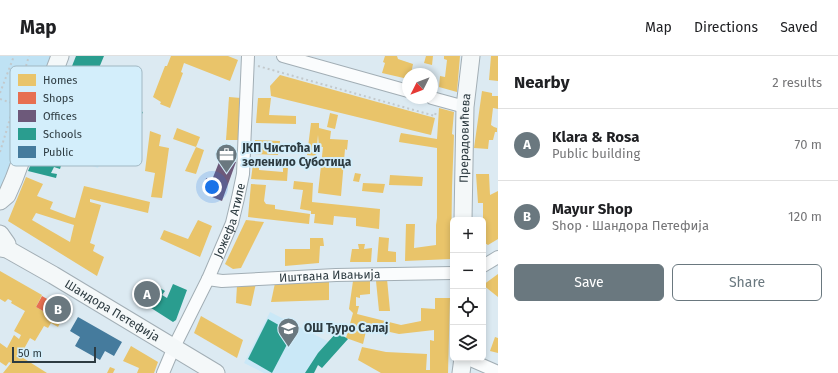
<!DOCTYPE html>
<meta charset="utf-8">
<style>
:root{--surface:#fff;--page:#f2f2f2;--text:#202124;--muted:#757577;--line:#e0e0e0;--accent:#6a787f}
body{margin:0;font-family:"Fira Sans",sans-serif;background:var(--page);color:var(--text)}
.controls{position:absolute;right:12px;bottom:12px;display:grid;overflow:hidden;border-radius:6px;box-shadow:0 2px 6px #0003}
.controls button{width:36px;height:36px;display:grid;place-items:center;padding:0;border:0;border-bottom:1px solid var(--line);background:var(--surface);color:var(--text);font:20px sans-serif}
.compass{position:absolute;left:402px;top:12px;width:36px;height:36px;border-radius:50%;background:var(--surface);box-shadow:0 2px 6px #0003;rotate:228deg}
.scale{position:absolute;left:12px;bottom:10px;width:84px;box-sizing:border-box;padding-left:4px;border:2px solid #2d3b41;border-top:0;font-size:11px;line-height:14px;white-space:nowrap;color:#2d3b41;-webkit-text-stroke:3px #d3eefb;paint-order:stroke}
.you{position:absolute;left:212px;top:131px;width:14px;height:14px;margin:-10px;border:3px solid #fff;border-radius:50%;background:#1a73e8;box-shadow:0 0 0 6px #1a73e833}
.badge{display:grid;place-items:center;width:26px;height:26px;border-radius:50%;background:var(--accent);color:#fff;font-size:13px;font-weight:700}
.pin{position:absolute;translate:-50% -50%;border:2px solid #fff;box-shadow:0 1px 4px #0006}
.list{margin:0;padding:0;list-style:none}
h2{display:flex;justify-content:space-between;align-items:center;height:52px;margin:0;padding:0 16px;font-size:17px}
h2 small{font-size:13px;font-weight:400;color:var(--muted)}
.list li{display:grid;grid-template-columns:26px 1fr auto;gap:12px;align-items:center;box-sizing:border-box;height:72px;padding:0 16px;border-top:1px solid var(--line)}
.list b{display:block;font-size:15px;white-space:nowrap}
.list p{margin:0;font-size:13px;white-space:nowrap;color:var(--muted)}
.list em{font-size:13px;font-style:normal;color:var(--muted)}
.actions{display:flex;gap:8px;padding:12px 16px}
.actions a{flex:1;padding:9px 0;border:1px solid var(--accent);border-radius:6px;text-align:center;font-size:14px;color:var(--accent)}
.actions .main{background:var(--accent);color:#fff}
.icon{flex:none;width:22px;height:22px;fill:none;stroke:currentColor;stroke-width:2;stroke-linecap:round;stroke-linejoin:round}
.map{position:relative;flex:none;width:498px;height:317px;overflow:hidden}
header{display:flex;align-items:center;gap:24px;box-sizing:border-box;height:56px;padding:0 20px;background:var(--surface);border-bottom:1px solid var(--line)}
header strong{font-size:19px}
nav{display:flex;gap:22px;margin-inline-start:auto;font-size:14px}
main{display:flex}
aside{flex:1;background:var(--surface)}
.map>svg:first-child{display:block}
.built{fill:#cae8f7}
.green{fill:#bfe2f4}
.homes{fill:#e9c46a;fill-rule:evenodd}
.shops{fill:#e76f51}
.offices{fill:#6d597a}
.schools{fill:#2a9d8f}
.public{fill:#457b9d}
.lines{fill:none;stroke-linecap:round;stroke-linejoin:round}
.street-casing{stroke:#a2aeb5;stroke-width:14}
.secondary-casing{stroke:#a2aeb5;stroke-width:19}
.path{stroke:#c3c9cc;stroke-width:2;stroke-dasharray:2 3;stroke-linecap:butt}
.street{stroke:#fafcfd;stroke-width:12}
.secondary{stroke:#f4f8f9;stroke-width:17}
.labels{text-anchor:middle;stroke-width:4;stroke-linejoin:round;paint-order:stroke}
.street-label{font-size:12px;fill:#2d3b41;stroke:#d3eefb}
.poi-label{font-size:12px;font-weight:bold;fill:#2d3b41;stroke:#d3eefb;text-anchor:start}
.key{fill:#d3eefb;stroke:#a1b8c3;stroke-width:1}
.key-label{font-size:11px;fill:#2d3b41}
</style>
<header>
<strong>Map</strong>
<nav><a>Map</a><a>Directions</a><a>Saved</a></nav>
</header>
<main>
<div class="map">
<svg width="498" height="317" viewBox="0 0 498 317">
<rect width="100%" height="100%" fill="#dceaf2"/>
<g class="built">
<polygon points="59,41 116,62 98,112 64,100 39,89"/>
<polygon points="270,256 329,286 305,317 264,317 244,307"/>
</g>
<polygon class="green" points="0,0 55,0 0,137"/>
<g class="homes">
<polygon points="171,0 228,0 238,4 230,25 184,7 181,16 183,17 170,52 160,48 161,46 153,41 165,10 167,10"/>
<polygon points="385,0 397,0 398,3 413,8 411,18 408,18 408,23 382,17 385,7 383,6"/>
<polygon points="426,0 433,0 432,9 424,7"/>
<polygon points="444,0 460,0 457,36 439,31 440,20 445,21 447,4 444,3"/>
<polygon points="491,0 498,0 498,25 489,24"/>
<polygon points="280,19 435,62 431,79 271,40 270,30"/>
<polygon points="482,35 492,37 492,40 498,40 498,53 493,52 491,69 494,71 497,72 497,76 495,76 493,84 489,84 488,93 474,92"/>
<polygon points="229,41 241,42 238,84 226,84"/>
<polygon points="258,42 271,42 269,59 296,60 296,68 256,67"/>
<polygon points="439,52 454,56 452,78 454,79 452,131 451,203 405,205 406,168 415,168 414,192 436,189 436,169 437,162 437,92 399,86 400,80 401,77 437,83"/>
<polygon points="330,57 338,59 335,73 327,71"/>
<polygon points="311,67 319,67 319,72 331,75 330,83 348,84 347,94 345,93 341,140 318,137 323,91 319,91 318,79 316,100 307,99"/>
<polygon points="177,72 200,81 196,91 173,83"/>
<polygon points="150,75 161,79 159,90 169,92 162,142 151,141 155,117 145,115"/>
<polygon points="255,84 280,85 278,99 254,98"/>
<polygon points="196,91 204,94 196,118 185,115"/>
<polygon points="253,108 259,110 259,114 283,116 283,112 288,111 287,125 251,123"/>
<polygon points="355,117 361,118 359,126 353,125"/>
<polygon points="476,118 489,118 490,139 498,135 498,183 488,189 483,186 483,147 478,147"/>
<polygon points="390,119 423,121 422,130 389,129"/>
<path d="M26,121L43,128L37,140L53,146L50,153L71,161L75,162L84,130L150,146L148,157L90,143V146L101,149L90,187L95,189L93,195L104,201L97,220L8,165ZM36,157L74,169L70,186L32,164Z"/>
<polygon points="294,125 313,127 312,146 380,153 379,173 356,170 356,162 334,160 333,169 314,167 315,158 311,158 311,155 300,153 303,134 293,133"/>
<polygon points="363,127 385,128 383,137 362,135"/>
<polygon points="251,128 266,129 264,145 266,148 275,149 275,153 310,158 309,168 248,161"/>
<polygon points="198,164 212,170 200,201 160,183 164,174 188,183"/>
<polygon points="246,164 264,166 241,212 233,213 225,208"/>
<polygon points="379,181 389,182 388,195 396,196 396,206 377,206"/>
<polygon points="310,182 323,182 324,190 320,190 319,207 285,210 285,193 310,193"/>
<polygon points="358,188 365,188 364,193 372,192 371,206 350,206 352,193 359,193"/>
<polygon points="0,215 42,239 36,251 61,265 58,271 51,267 48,272 44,270 35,285 30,282 20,300 47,317 3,317 11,307 9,306 6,310 0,306 0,287 7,292 14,279 19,283 21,279 14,275 25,255 11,247 12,245 8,243 5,246 0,243"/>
<polygon points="498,218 498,241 483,229"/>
<polygon points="387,223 390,255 379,255 376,225"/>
<polygon points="370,224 370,238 360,239 360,242 356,241 356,250 359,250 357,258 401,269 421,265 421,252 435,253 435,242 450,242 448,317 381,317 358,304 362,291 386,296 427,298 426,314 430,314 430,284 434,285 434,274 399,278 367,271 363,288 346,282 353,257 349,253 353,225"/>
<polygon points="329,225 329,244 271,246 275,227"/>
<polygon points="256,227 251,250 236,247 237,229"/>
<polygon points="201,260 243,284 237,302 194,277"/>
<polygon points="495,281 498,282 498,297 490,295"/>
<polygon points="131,290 158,306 154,317 137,317 139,312 123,305"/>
<polygon points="110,311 115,313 113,317 107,317"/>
</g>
<polygon class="shops" points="42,240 66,254 61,265 36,251"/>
<polygon class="offices" points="221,101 236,106 222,145 207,139 210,131 205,129 206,122 212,124"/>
<g class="schools">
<polygon points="76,0 104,0 83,50 87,52 93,39 143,56 136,70 116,62 111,75 87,66 86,70 72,65 73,68 72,71 68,71 63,85 45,78"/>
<polygon points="39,89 64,100 60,113 54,111 51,117 57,118 56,122 28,115"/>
<polygon points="173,228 187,234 176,264 173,266 148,250 160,232 165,235 162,239 167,242"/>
<polygon points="268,263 293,277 272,317 248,303"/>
<polygon points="337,276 348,283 322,312 318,309 314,317 305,317 318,297"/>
</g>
<g class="public">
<polygon points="141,226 151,232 153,228 160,232 148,250 135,243"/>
<polygon points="78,261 122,286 114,300 105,295 100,304 75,290 80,281 70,275"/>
</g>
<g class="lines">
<defs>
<g id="street">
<polyline points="283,0 408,35"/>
<polyline points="432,42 465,51"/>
<polyline points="483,210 498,201"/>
<path id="s1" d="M208,223L222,225L336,219L453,217"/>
<polyline points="466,302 498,316"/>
<path id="s2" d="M163,317L174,291L208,223L232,167L238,142L243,118L248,0"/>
</g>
<g id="secondary">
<polyline points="0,145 7,139 14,123 60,0"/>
<path id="s3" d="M463,164L465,51L471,0"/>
<polyline points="0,178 7,188 7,193"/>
<path id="s4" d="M0,192L7,193L53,219L216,317"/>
<polyline points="461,317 463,302"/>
</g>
</defs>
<use href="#street" class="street-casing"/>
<use href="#secondary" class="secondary-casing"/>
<g class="path">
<polyline points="258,10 435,60 436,55"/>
<polyline points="0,37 14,0"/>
<polyline points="0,43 27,52"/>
<polyline points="0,96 29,0"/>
</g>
<use href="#street" class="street"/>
<use href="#secondary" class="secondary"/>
</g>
<defs>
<symbol id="office-pin" viewBox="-11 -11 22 30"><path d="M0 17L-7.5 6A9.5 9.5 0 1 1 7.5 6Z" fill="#6a787f" stroke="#d3eefb"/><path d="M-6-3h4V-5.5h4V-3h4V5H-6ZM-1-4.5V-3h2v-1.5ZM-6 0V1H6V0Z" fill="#fff"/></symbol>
<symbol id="school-pin" viewBox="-11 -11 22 30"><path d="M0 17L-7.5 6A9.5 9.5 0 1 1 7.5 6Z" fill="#6a787f" stroke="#d3eefb"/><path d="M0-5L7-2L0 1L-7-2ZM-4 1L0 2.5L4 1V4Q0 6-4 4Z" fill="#fff"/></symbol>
</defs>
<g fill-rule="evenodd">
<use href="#office-pin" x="214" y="86" width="25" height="34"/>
<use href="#school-pin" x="276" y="260" width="25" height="34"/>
</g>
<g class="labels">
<g class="street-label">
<text dy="4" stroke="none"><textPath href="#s3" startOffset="82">Прерадовићева</textPath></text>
<text dy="4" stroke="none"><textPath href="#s2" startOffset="167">Јожефа Атиле</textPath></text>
<text dy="4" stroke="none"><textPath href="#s1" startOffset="122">Иштвана Ивањија</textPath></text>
<text dy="4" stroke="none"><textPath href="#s4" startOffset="129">Шандора Петефија</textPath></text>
</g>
<g class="poi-label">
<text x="242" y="96">ЈКП Чистоћа и<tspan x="242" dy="14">зеленило Суботица</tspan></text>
<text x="304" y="276">ОШ Ђуро Салај</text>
</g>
</g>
<rect x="10" y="10" width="132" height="100" rx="6" class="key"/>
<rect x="18" y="18" width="18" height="12" fill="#e9c46a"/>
<rect x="18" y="36" width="18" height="12" fill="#e76f51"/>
<rect x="18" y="54" width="18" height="12" fill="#6d597a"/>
<rect x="18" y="72" width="18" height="12" fill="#2a9d8f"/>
<rect x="18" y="90" width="18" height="12" fill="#457b9d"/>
<g class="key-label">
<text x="43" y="28">Homes</text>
<text x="43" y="46">Shops</text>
<text x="43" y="64">Offices</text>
<text x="43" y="82">Schools</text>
<text x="43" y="100">Public</text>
</g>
</svg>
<div class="controls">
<button>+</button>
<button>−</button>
<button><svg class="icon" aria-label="locate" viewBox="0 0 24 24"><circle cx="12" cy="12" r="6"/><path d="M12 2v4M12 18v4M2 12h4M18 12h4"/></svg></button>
<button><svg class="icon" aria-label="layers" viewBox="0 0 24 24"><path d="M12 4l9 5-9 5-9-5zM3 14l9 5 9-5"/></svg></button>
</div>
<svg class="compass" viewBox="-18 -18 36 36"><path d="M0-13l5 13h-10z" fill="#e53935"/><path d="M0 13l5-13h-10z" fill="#757577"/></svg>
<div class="scale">50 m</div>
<div class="you"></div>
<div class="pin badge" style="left:147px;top:238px">A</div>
<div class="pin badge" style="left:58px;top:253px">B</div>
</div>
<aside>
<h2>Nearby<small>2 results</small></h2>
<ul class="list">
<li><span class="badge">A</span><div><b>Klara &amp; Rosa</b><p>Public building</p></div><em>70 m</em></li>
<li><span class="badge">B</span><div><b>Mayur Shop</b><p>Shop · Шандора Петефија</p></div><em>120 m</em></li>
</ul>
<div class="actions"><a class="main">Save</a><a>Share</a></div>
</aside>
</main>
